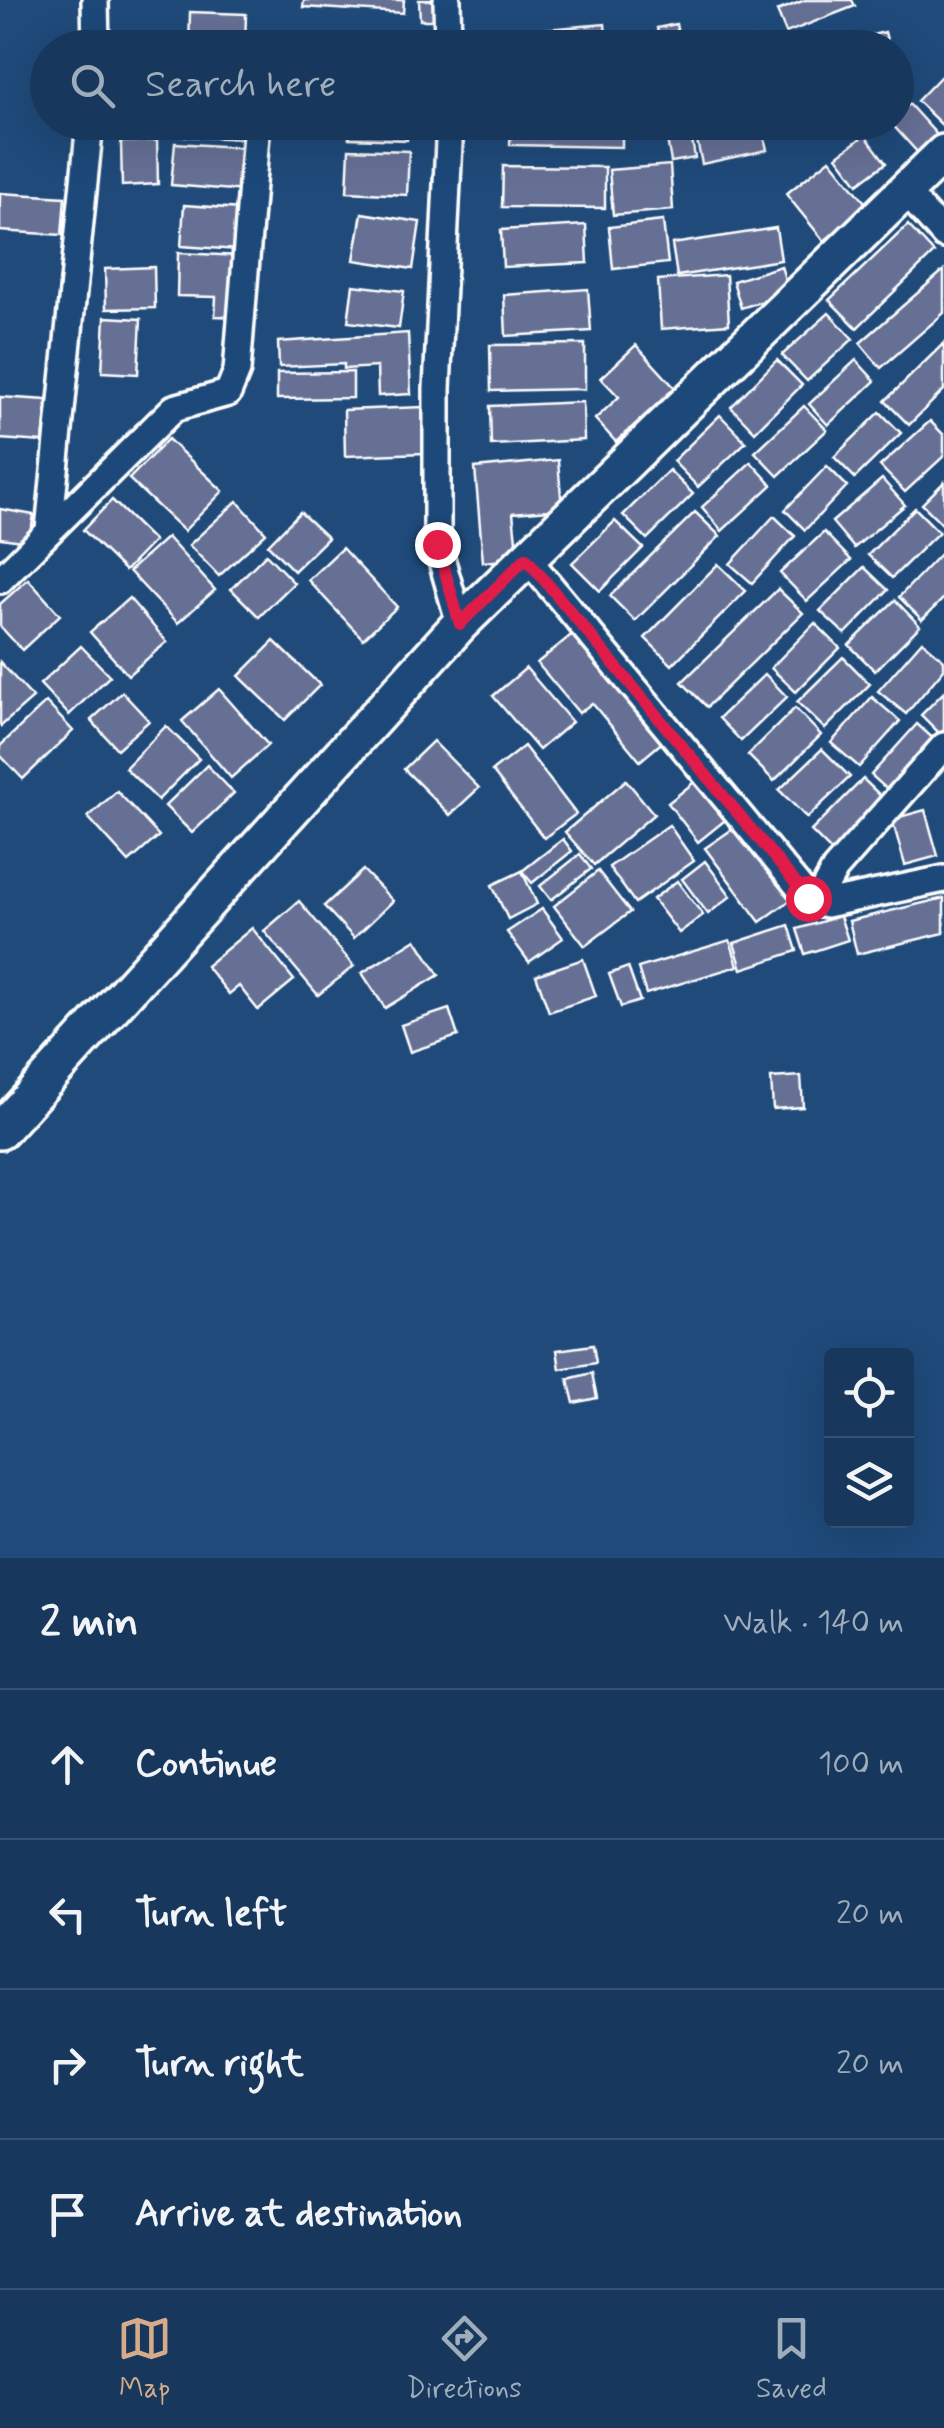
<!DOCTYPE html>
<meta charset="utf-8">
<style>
:root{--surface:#17385c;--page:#203f62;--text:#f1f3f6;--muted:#9eacbb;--line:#365272;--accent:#d6ab8b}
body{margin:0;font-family:Mynerve,sans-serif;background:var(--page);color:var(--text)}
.controls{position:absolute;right:30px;bottom:30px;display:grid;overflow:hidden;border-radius:10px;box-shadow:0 10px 40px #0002}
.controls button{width:90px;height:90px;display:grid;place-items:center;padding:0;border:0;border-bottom:2px solid var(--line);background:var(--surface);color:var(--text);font:50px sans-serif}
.stop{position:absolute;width:30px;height:30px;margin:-22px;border:8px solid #e11d48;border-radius:50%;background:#fff}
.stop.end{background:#e11d48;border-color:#fff;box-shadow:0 2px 10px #0008}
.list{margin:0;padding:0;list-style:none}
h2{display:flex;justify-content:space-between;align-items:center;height:130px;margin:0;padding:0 40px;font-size:42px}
h2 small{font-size:32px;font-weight:400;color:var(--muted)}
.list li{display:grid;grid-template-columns:65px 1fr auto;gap:30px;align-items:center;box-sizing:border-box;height:150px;padding:0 40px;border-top:2px solid var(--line)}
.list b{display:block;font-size:38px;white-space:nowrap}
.list em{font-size:32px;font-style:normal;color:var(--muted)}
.icon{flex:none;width:55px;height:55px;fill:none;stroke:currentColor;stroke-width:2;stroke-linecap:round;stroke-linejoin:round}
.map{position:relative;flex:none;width:944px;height:1558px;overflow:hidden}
.search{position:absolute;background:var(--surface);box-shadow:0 10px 40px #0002;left:30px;right:30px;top:30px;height:110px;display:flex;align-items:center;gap:25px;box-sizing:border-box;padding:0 35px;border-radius:55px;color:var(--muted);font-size:38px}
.sheet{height:730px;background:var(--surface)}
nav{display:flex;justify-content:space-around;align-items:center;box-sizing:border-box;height:140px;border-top:2px solid var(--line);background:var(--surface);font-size:28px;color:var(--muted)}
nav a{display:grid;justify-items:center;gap:5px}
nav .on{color:var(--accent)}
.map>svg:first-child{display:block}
.building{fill:#666f95;stroke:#fff;stroke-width:2.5}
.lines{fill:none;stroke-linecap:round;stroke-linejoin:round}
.minor-casing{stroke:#fff;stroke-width:32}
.secondary-casing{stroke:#fff;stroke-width:42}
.minor{stroke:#1f4a7a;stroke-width:25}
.secondary{stroke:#1f4a7a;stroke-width:35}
.route{stroke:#e11d48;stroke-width:12}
</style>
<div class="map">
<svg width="944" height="1558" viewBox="0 0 944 1558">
<rect width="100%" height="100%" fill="#1f4a7a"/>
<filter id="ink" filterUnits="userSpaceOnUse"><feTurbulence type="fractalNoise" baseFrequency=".01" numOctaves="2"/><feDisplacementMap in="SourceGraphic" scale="20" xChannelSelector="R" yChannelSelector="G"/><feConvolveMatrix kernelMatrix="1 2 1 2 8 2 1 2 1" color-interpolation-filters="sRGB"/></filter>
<g filter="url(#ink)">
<g class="building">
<polygon points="304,0 404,0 403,13 303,7"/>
<polygon points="419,0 440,0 440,20 420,20"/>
<polygon points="805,0 852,0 855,6 786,33 777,11"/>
<polygon points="190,12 246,14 245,48 189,48"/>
<polygon points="605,24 607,48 501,48 499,33"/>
<polygon points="676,24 681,48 661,48 657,28"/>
<polygon points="885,32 889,48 861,48 859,38"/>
<polygon points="831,33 834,48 804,48 802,39"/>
<polygon points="752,38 754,48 698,48"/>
<polygon points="310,40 406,45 406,48 310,48"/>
<polygon points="944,73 944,127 917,101"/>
<polygon points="909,104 938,136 919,154 890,122 896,122 896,115"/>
<polygon points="183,122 247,122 246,139 182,136"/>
<polygon points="349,122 407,122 407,140 349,138"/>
<polygon points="511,122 622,122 622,147 510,145"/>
<polygon points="664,122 689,122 695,158 671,162"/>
<polygon points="693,122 761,122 767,150 702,164"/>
<polygon points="865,135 886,163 858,184 837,156"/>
<polygon points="157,140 158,184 122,186 121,142"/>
<polygon points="175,143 249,148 245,191 171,185"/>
<polygon points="349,149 409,151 407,195 347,192"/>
<polygon points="830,159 868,206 824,241 786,194"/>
<polygon points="670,165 673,210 613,215 609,170"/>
<polygon points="503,166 605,167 605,208 502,207"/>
<polygon points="0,193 65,197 62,235 0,231"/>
<polygon points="184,205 241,209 238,250 181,246"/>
<polygon points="362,213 420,222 413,269 354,260"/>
<polygon points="663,221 668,263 613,269 609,227"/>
<polygon points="586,225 588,263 503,267 501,230"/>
<polygon points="908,225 934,253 857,328 829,300"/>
<polygon points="776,228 781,260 677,276 672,244"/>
<polygon points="178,253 241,256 238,317 215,316 216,297 177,296"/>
<polygon points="781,266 789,293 741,308 733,281"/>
<polygon points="154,267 155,308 106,309 105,269"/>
<polygon points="944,270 944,313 881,368 860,343"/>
<polygon points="726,275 729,324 661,329 658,280"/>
<polygon points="353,285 404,291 399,328 348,322"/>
<polygon points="588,289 591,331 506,336 504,295"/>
<polygon points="829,313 853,339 807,381 782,355"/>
<polygon points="105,317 141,319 138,374 102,372"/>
<polygon points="408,333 411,394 378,396 377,367 344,369 344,364 279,367 278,342"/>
<polygon points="944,343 944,390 909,425 885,401"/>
<polygon points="585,344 585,389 491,391 490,345"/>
<polygon points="636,345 675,388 616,442 595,419 619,397 601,378"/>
<polygon points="777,360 802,385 755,432 731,407"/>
<polygon points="856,360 875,381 828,425 809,404"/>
<polygon points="353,372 353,398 277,399 277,373"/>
<polygon points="0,397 47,400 43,442 0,439"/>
<polygon points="583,402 584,440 491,445 490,406"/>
<polygon points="804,406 827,430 778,476 755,452"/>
<polygon points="423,407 424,453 345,456 344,410"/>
<polygon points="880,412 901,433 855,478 834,457"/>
<polygon points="720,415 746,442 698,487 673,461"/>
<polygon points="930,421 944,435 944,456 905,492 880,466"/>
<polygon points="168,439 223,491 184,531 129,479"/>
<polygon points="558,460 562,509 513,513 518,559 483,562 475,468"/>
<polygon points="751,462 772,485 722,531 702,507"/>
<polygon points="827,466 847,486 805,530 785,510"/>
<polygon points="669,470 693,494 647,539 623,515"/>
<polygon points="882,479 905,505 854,548 832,522"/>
<polygon points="944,482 944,526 922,504"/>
<polygon points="112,500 154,541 125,571 83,530"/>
<polygon points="237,501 266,533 219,576 189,545"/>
<polygon points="915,508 939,532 892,578 868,555"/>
<polygon points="0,509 34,515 29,542 0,538"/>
<polygon points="300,512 328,538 294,571 268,545"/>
<polygon points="695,512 720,536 635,621 610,596"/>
<polygon points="774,516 795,536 752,583 730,564"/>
<polygon points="615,521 643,548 600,591 572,563"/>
<polygon points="824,532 851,560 807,601 780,573"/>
<polygon points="167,537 215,590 178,623 129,571"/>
<polygon points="342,548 397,607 363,639 308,580"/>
<polygon points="944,550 944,598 922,620 899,597"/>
<polygon points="266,554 294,583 259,617 231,589"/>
<polygon points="718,564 746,591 672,665 645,638"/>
<polygon points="864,567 888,590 845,634 820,611"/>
<polygon points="28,579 60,615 22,650 0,626 0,604"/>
<polygon points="778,589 803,613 707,707 682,682"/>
<polygon points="129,598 167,642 128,675 90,632"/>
<polygon points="895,600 920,626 875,671 849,645"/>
<polygon points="815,623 840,648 796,692 771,668"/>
<polygon points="575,632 665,740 640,761 592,703 579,713 537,663"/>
<polygon points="274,641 320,685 285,720 239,676"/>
<polygon points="922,641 944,660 944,669 906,714 878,691"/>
<polygon points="81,646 110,676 69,715 40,684"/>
<polygon points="843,657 870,684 825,729 797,702"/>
<polygon points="0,662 33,698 1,726 0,724"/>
<polygon points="526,668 572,722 539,750 493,696"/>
<polygon points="765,674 787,697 741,741 719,718"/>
<polygon points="219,689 268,745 231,778 182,721"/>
<polygon points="122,692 149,721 117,749 91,720"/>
<polygon points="944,692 944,730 940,734 921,715"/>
<polygon points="872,697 900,721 859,767 831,743"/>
<polygon points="46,702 73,731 23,779 0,755 0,746"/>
<polygon points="795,708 821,735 774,781 748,755"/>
<polygon points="917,724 936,741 891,793 871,775"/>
<polygon points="166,726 199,759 158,800 125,768"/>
<polygon points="433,741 479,788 450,815 404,769"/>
<polygon points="524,746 576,814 544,838 492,771"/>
<polygon points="822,749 850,777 807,818 779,790"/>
<polygon points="207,765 234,793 192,833 165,806"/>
<polygon points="698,779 729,817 698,842 668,803"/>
<polygon points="863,779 884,799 832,852 811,831"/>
<polygon points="626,780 654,814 594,865 565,832"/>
<polygon points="117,791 159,836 129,862 88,817"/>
<polygon points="925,810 938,856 905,865 892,819"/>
<polygon points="669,825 694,861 635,903 609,867"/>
<polygon points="737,826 792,899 760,922 705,848"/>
<polygon points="563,839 572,851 532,883 522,871"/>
<polygon points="580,854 591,869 551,900 540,886"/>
<polygon points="705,861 731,896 708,914 682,879"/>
<polygon points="363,870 393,901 354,938 324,906"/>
<polygon points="522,871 537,904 508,919 492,885"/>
<polygon points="598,871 630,912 585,946 554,906"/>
<polygon points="677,881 703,915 679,933 653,899"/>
<polygon points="944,898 944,933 857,954 849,921"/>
<polygon points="299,901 354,966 318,995 264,931"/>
<polygon points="542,909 563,938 529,962 507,932"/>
<polygon points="840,916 848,940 805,954 797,929"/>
<polygon points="789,925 797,951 742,969 734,943"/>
<polygon points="252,928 294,980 258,1010 239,986 229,994 206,966"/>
<polygon points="416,939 439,975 385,1008 362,973"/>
<polygon points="730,940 738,966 646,994 638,968"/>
<polygon points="583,959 596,996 549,1012 536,975"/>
<polygon points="628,967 640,1001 621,1007 609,974"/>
<polygon points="449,1009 458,1036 410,1052 401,1025"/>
<polygon points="801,1076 803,1107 773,1109 771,1078"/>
<polygon points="593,1345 596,1363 560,1369 557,1350"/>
<polygon points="592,1373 597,1398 574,1403 568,1379"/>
</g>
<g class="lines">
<defs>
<g id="minor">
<polyline points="95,0 96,48"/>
<polyline points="447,0 448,48"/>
<polyline points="450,122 437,389 437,544 460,624"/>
<polyline points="905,191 944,235"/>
<polyline points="49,530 90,122"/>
<polyline points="527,558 808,898 826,904 944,879"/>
<polyline points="0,580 174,408 228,393 237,371 257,122"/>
<polyline points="816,903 835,869 944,746"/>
</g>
<polyline id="secondary" points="0,1131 460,624 944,153"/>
</defs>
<use href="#minor" class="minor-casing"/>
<use href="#secondary" class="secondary-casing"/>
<use href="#minor" class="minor"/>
<use href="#secondary" class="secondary"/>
</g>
</g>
<g class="lines" filter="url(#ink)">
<polyline class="route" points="437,544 460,624 526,558 808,898"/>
</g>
</svg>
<div class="controls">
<button><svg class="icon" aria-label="locate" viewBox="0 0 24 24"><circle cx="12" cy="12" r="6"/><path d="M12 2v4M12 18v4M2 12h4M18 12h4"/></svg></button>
<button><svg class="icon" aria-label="layers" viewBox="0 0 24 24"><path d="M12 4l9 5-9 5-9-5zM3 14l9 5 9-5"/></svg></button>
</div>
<div class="stop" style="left:808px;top:898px"></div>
<div class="stop end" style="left:437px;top:544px"></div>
<div class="search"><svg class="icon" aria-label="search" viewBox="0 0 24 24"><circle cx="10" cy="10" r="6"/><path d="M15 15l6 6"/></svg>Search here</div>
</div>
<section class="sheet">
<h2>2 min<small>Walk · 140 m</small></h2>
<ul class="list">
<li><svg class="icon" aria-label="ahead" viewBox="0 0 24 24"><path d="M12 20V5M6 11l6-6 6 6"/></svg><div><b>Continue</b></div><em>100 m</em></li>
<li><svg class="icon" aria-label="left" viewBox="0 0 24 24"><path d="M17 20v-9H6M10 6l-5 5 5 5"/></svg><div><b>Turn left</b></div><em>20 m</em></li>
<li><svg class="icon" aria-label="right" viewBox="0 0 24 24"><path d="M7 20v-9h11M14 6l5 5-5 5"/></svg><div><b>Turn right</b></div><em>20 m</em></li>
<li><svg class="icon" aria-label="arrive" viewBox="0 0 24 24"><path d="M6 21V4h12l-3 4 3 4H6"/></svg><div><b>Arrive at destination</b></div></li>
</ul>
</section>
<nav>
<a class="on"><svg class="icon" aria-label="map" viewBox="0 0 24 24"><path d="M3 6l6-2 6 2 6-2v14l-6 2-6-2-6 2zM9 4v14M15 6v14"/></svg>Map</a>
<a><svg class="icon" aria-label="directions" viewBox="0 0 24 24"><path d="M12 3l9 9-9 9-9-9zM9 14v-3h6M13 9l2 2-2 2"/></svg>Directions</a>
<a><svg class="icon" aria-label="saved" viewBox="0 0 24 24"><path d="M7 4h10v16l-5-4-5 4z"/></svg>Saved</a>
</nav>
